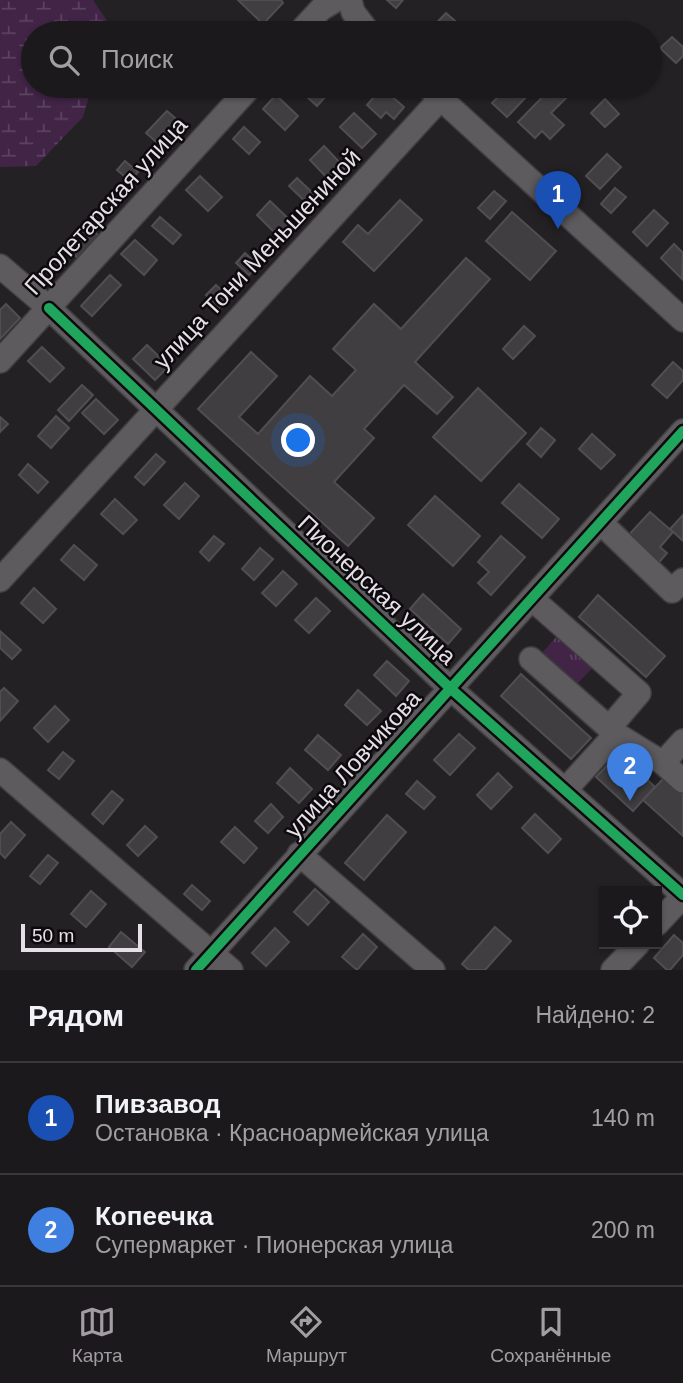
<!DOCTYPE html>
<html lang="ru">
<meta charset="utf-8">
<style>
:root{--surface:#1b191c;--page:#242225;--text:#f1f3f6;--muted:#a0a0a3;--line:#39383b;--accent:#a19da2}
body{margin:0;font-family:Arial,sans-serif;background:var(--page);color:var(--text)}
.controls{position:absolute;right:21px;bottom:21px;display:grid;overflow:hidden;border-radius:0px;box-shadow:0 2px 5px #0004}
.controls button{width:63px;height:63px;display:grid;place-items:center;padding:0;border:0;border-bottom:2px solid var(--line);background:var(--surface);color:var(--text);font:35px sans-serif}
.scale{position:absolute;left:21px;bottom:18px;width:121px;box-sizing:border-box;padding-left:7px;border:4px solid #e5e0e5;border-top:0;font-size:19px;line-height:24px;white-space:nowrap;color:#e5e0e5;-webkit-text-stroke:5px #0d0a0d;paint-order:stroke}
.you{position:absolute;left:299px;top:441px;width:24px;height:24px;margin:-18px;border:5px solid #fff;border-radius:50%;background:#1a73e8;box-shadow:0 0 0 10px #1a73e833}
.badge{display:grid;place-items:center;width:46px;height:46px;border-radius:50%;background:var(--accent);color:#fff;font-size:23px;font-weight:700}
.pin{position:absolute;translate:-50% -58px;filter:drop-shadow(0 2px 4px #0008)}
.pin::after{content:'';position:absolute;top:37px;width:24px;height:21px;background:inherit;clip-path:polygon(0 0,100% 0,50% 100%)}
.list{margin:0;padding:0;list-style:none}
h2{display:flex;justify-content:space-between;align-items:center;height:91px;margin:0;padding:0 28px;font-size:30px}
h2 small{font-size:23px;font-weight:400;color:var(--muted)}
.list li{display:grid;grid-template-columns:46px 1fr auto;gap:21px;align-items:center;box-sizing:border-box;height:112px;padding:0 28px;border-top:2px solid var(--line)}
.list b{display:block;font-size:26px;white-space:nowrap}
.list p{margin:0;font-size:23px;white-space:nowrap;color:var(--muted)}
.list em{font-size:23px;font-style:normal;color:var(--muted)}
.icon{flex:none;width:38px;height:38px;fill:none;stroke:currentColor;stroke-width:2;stroke-linecap:round;stroke-linejoin:round}
.map{position:relative;flex:none;width:683px;height:970px;overflow:hidden}
.search{position:absolute;background:var(--surface);box-shadow:0 2px 5px #0004;left:21px;right:21px;top:21px;height:77px;display:flex;align-items:center;gap:18px;box-sizing:border-box;padding:0 24px;border-radius:38px;color:var(--muted);font-size:26px}
.sheet{height:315px;background:var(--surface)}
nav{display:flex;justify-content:space-around;align-items:center;box-sizing:border-box;height:98px;border-top:2px solid var(--line);background:var(--surface);font-size:19px;color:var(--muted)}
nav a{display:grid;justify-items:center;gap:4px}
nav .on{color:var(--accent)}
.map>svg:first-child{display:block}
.wetland{fill:url(#wetland-marsh)}
.park{fill:url(#park-tufts)}
.building{fill:#403e41;stroke:#514e52;stroke-width:2}
.lines{fill:none;stroke-linecap:round;stroke-linejoin:round}
.minor-casing{stroke:#403e41;stroke-width:26}
.minor{stroke:#5e5b5f;stroke-width:23}
.cycleway-casing{stroke:#0d0a0d;stroke-width:15}
.cycleway{stroke:#20a55d;stroke-width:10}
.labels{text-anchor:middle;stroke-width:5;stroke-linejoin:round;paint-order:stroke}
.street-label{font-size:24px;fill:#e5e0e5;stroke:#0d0a0d}
</style>
<div class="map">
<svg width="683" height="970" viewBox="0 0 683 970">
<defs>
<pattern id="wetland-marsh" width="20" height="14" patternUnits="userSpaceOnUse" patternTransform="scale(1.75)"><rect width="20" height="14" fill="#412446"/><path d="M1 5h8M5 5V1M11 12h8M15 12V8" fill="none" stroke="#5c4461"/></pattern>
<pattern id="park-tufts" width="24" height="20" patternUnits="userSpaceOnUse" patternTransform="scale(1.75)"><rect width="24" height="20" fill="#412446"/><path d="M3 7l-1-3M5 7V3M7 7l1-3M15 17l-1-3M17 17v-4M19 17l1-3" fill="none" stroke="#5c4461"/></pattern>
</defs>
<rect width="100%" height="100%" fill="#242125"/>
<polygon class="wetland" points="0,0 93,0 109,24 106,33 33,33 33,86 92,86 83,117 36,166 0,167"/>
<polygon class="park" points="557,636 593,667 577,684 542,653"/>
<g class="building">
<polygon points="238,0 281,0 283,3 263,24"/>
<polygon points="387,0 403,0 396,8"/>
<polygon points="446,13 461,26 454,33 427,33"/>
<polygon points="672,37 683,47 683,56 676,63 660,48"/>
<polygon points="193,86 211,86 203,95"/>
<polygon points="295,86 312,86 325,97 317,106"/>
<polygon points="359,86 380,86 404,107 394,119 386,112 381,118 367,105 373,98"/>
<polygon points="509,86 518,86 528,95 507,117 492,103"/>
<polygon points="553,86 567,97 551,113 564,125 550,139 542,131 535,138 518,122"/>
<polygon points="276,95 298,116 285,130 263,109"/>
<polygon points="605,99 619,114 605,127 591,113"/>
<polygon points="167,111 182,124 161,146 146,133"/>
<polygon points="354,113 376,134 362,148 340,127"/>
<polygon points="244,127 260,142 249,154 233,139"/>
<polygon points="324,146 345,168 331,182 310,160"/>
<polygon points="607,154 621,167 600,189 586,176"/>
<polygon points="125,161 138,172 130,181 117,170"/>
<polygon points="200,176 222,197 208,211 186,190"/>
<polygon points="297,178 319,199 311,207 289,186"/>
<polygon points="615,188 626,197 611,213 601,204"/>
<polygon points="494,191 506,201 490,219 478,208"/>
<polygon points="400,200 422,220 374,271 343,242 358,225 368,234"/>
<polygon points="270,201 292,222 279,237 257,215"/>
<polygon points="654,210 668,223 647,246 633,232"/>
<polygon points="512,212 556,251 530,280 486,241"/>
<polygon points="160,217 181,235 173,244 152,226"/>
<polygon points="85,223 99,236 79,259 64,245"/>
<polygon points="135,240 157,260 144,275 121,254"/>
<polygon points="674,244 683,253 682,279 661,258"/>
<polygon points="245,253 258,265 249,275 236,263"/>
<polygon points="466,258 490,279 415,362 453,397 437,414 404,385 364,429 374,438 334,482 374,518 348,546 198,409 251,352 277,376 239,417 258,434 310,376 332,396 356,370 333,349 374,304 401,329"/>
<polygon points="110,275 121,285 92,316 81,306"/>
<polygon points="216,285 229,297 219,308 206,295"/>
<polygon points="6,304 20,318 0,339 0,310"/>
<polygon points="524,326 535,336 513,359 503,349"/>
<polygon points="147,345 169,366 155,380 133,359"/>
<polygon points="42,347 64,368 50,382 28,361"/>
<polygon points="673,362 683,371 683,380 667,398 652,385"/>
<polygon points="82,385 93,395 69,421 58,410"/>
<polygon points="478,388 526,433 481,481 433,437"/>
<polygon points="96,399 118,420 104,434 82,413"/>
<polygon points="56,416 69,428 51,448 38,436"/>
<polygon points="0,417 8,424 0,432"/>
<polygon points="541,428 555,440 541,457 527,444"/>
<polygon points="592,434 615,455 601,469 579,449"/>
<polygon points="156,454 165,462 144,485 135,477"/>
<polygon points="28,464 48,482 38,493 19,475"/>
<polygon points="185,483 199,496 179,519 164,505"/>
<polygon points="519,484 559,519 542,538 502,503"/>
<polygon points="435,496 480,536 453,566 408,525"/>
<polygon points="115,499 137,520 123,534 101,514"/>
<polygon points="650,512 673,532 660,547 667,553 655,567 625,539"/>
<polygon points="683,515 683,541 670,529"/>
<polygon points="214,536 224,544 209,561 200,552"/>
<polygon points="501,536 525,557 491,595 478,583 489,572 478,562"/>
<polygon points="74,545 97,565 84,580 61,560"/>
<polygon points="260,548 273,559 254,580 242,569"/>
<polygon points="283,571 297,584 276,606 262,593"/>
<polygon points="34,588 56,609 43,623 21,603"/>
<polygon points="423,594 461,629 448,644 410,609"/>
<polygon points="598,595 665,656 646,677 579,617"/>
<polygon points="316,598 330,611 309,633 295,620"/>
<polygon points="0,631 21,650 12,659 0,648"/>
<polygon points="387,661 409,681 396,696 374,675"/>
<polygon points="521,674 591,738 571,759 501,696"/>
<polygon points="4,688 18,701 0,721 0,692"/>
<polygon points="358,690 381,711 367,725 345,705"/>
<polygon points="55,706 69,720 48,742 34,728"/>
<polygon points="459,734 475,748 450,775 434,760"/>
<polygon points="318,735 341,755 328,770 305,750"/>
<polygon points="63,752 74,761 59,779 48,770"/>
<polygon points="619,753 655,787 633,811 596,777"/>
<polygon points="290,768 312,789 299,803 277,783"/>
<polygon points="498,773 512,787 491,809 477,795"/>
<polygon points="664,778 683,795 683,836 643,800"/>
<polygon points="417,781 435,797 424,809 406,794"/>
<polygon points="112,791 123,800 103,824 92,814"/>
<polygon points="271,804 283,817 268,833 255,821"/>
<polygon points="535,814 561,839 548,853 522,828"/>
<polygon points="387,815 406,832 364,880 345,863"/>
<polygon points="11,822 25,835 5,858 0,853 0,834"/>
<polygon points="145,826 157,837 138,856 127,845"/>
<polygon points="235,827 257,848 244,863 221,842"/>
<polygon points="48,855 58,863 40,884 30,876"/>
<polygon points="192,885 210,901 202,910 184,894"/>
<polygon points="315,889 329,902 308,925 294,912"/>
<polygon points="91,891 106,904 86,927 71,914"/>
<polygon points="495,927 511,941 485,970 469,970 462,964"/>
<polygon points="275,928 289,942 266,966 252,953"/>
<polygon points="121,932 145,952 132,967 109,947"/>
<polygon points="363,934 377,947 357,970 342,957"/>
<polygon points="674,935 683,943 683,955 670,970 667,970 654,958"/>
</g>
<g class="lines">
<defs>
<g id="minor">
<polyline points="350,0 353,12 369,33"/>
<polyline points="299,33 321,9 336,0"/>
<polyline points="427,86 683,320"/>
<polyline points="0,266 49,308 450,688 683,895"/>
<polyline points="0,361 251,86"/>
<polyline points="601,523 672,591 683,580"/>
<polyline points="0,580 441,98"/>
<polyline points="532,599 639,693 609,728"/>
<polyline points="531,659 616,734"/>
<polyline points="663,763 683,781"/>
<polyline points="0,770 231,970"/>
<polyline points="566,789 616,734 663,763 683,741"/>
<polyline points="299,854 433,970"/>
<polyline points="657,924 683,896"/>
<polyline points="196,970 683,431"/>
<polyline points="613,970 638,944"/>
</g>
</defs>
<use href="#minor" class="minor-casing"/>
<use href="#minor" class="minor"/>
<defs>
<g id="cycleway">
<polyline points="49,308 450,688 683,895"/>
<polyline points="196,970 683,431"/>
</g>
</defs>
<use href="#cycleway" class="cycleway-casing"/>
<use href="#cycleway" class="cycleway"/>
</g>
<g class="labels">
<g class="street-label">
<text transform="translate(106 206) rotate(-48)" y="8">Пролетарская улица</text>
<text transform="translate(257 259) rotate(-47)" y="8">улица Тони Меньшениной</text>
<text transform="translate(377 590) rotate(43)" y="8">Пионерская улица</text>
<text transform="translate(353 764) rotate(-48)" y="8">улица Ловчикова</text>
</g>
</g>
</svg>
<div class="controls">
<button><svg class="icon" aria-label="locate" viewBox="0 0 24 24"><circle cx="12" cy="12" r="6"/><path d="M12 2v4M12 18v4M2 12h4M18 12h4"/></svg></button>
</div>
<div class="scale">50 m</div>
<div class="you"></div>
<div class="pin badge" style="left:558px;top:229px;background:#1a4fb4">1</div>
<div class="pin badge" style="left:630px;top:801px;background:#3f7fe0">2</div>
<div class="search"><svg class="icon" aria-label="search" viewBox="0 0 24 24"><circle cx="10" cy="10" r="6"/><path d="M15 15l6 6"/></svg>Поиск</div>
</div>
<section class="sheet">
<h2>Рядом<small>Найдено: 2</small></h2>
<ul class="list">
<li><span class="badge" style="background:#1a4fb4">1</span><div><b>Пивзавод</b><p>Остановка · Красноармейская улица</p></div><em>140 m</em></li>
<li><span class="badge" style="background:#3f7fe0">2</span><div><b>Копеечка</b><p>Супермаркет · Пионерская улица</p></div><em>200 m</em></li>
</ul>
</section>
<nav>
<a class="on"><svg class="icon" aria-label="map" viewBox="0 0 24 24"><path d="M3 6l6-2 6 2 6-2v14l-6 2-6-2-6 2zM9 4v14M15 6v14"/></svg>Карта</a>
<a><svg class="icon" aria-label="directions" viewBox="0 0 24 24"><path d="M12 3l9 9-9 9-9-9zM9 14v-3h6M13 9l2 2-2 2"/></svg>Маршрут</a>
<a><svg class="icon" aria-label="saved" viewBox="0 0 24 24"><path d="M7 4h10v16l-5-4-5 4z"/></svg>Сохранённые</a>
</nav>
